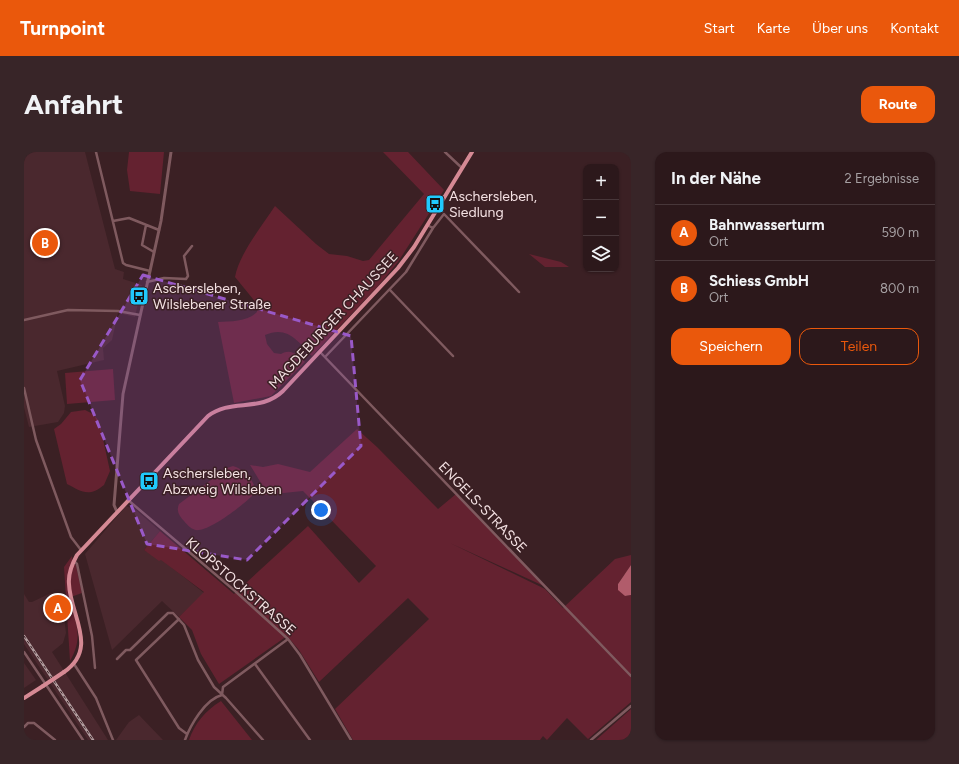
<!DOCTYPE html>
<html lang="de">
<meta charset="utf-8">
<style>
body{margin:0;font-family:Figtree,sans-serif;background:#382528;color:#f1f3f6}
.controls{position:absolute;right:12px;top:12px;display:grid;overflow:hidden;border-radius:8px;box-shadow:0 1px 3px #0004}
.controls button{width:36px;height:36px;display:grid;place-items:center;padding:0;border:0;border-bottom:1px solid #48373a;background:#2c181b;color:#f1f3f6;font:20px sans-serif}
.you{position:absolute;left:297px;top:358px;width:14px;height:14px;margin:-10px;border:3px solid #fff;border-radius:50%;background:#1a73e8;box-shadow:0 0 0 6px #1a73e833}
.badge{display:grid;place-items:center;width:26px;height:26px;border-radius:50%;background:#ea580c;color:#fff;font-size:13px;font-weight:700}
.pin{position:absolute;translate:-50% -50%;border:2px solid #fff;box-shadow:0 1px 4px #0006}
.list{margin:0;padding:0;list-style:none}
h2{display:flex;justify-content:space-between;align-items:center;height:52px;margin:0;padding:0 16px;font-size:17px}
h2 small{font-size:13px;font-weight:400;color:#a6a0a3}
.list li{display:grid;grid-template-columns:26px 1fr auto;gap:12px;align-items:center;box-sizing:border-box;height:56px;padding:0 16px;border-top:1px solid #48373a}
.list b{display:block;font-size:15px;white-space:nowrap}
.list p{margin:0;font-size:13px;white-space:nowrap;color:#a6a0a3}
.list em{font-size:13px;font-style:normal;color:#a6a0a3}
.actions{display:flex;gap:8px;padding:12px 16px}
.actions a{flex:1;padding:9px 0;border:1px solid #ea580c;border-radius:12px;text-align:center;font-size:14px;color:#ea580c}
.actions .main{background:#ea580c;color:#fff}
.icon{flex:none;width:22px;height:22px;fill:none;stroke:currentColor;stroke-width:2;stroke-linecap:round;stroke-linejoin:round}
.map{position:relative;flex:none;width:607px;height:588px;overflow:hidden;border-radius:12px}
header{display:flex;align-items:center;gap:24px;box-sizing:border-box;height:56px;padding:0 20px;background:#ea580c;color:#fff}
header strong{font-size:19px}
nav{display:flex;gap:22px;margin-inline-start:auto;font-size:14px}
.intro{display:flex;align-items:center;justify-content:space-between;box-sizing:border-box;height:96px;padding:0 24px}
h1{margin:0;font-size:28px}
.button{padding:10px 18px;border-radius:12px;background:#ea580c;color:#fff;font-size:14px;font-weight:700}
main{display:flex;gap:24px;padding:0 24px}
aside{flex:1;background:#2c181b;border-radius:12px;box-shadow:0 1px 3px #0004}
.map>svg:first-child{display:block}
.built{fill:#4a282e}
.green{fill:#642230}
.water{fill:#b15c6b}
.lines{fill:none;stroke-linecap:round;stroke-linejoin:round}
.minor{stroke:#7f5a5f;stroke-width:2.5}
.tertiary{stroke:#7f5a5f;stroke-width:3}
.primary{stroke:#d58994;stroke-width:4}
.rail-casing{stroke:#b39ea0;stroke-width:2.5}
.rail{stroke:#3b2024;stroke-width:1;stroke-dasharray:3;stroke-linecap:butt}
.primary-bridge{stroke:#d58994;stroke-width:4}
.marked{fill:#9959c8;fill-opacity:0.2;stroke:#9959c8;stroke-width:3;stroke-dasharray:8 5;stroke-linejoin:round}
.labels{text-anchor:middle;stroke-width:3;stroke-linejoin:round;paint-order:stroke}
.poi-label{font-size:14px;fill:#f4e1e3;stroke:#3b2024;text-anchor:start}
.street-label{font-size:14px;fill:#f4e1e3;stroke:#3b2024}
</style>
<header>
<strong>Turnpoint</strong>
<nav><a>Start</a><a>Karte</a><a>Über uns</a><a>Kontakt</a></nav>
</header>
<div class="intro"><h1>Anfahrt</h1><a class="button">Route</a></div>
<main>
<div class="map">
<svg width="607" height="588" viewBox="0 0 607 588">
<rect width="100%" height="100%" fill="#3b2024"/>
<path class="built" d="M0,0H61L91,117L100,120L99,127L118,133L111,165L94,161L88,188L79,196L80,208L33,219L41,254L40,261L34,270L5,275L0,255Z
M102,354L112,358L136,379L120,398L137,407L180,441L155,465L138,449L88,498L61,402Z
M27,441L39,457L42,481L39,491L28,500L84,588H64L0,492V442L5,450H8Z
M0,511L12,528L0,536Z
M115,563L139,588H92L105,570Z"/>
<path class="green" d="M105,0H140L136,42L106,39L103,18Z
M359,0H384L420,38L374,110L355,133L288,204C274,189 263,173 241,183L243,192L250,201L257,202C267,196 274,203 281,210L247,244L210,251L194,170C207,169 223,170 233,160V152L211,125C215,102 238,74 251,54L292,92L305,102L323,104L339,109L345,108L400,42Z
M505,102L537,110L545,115H521Z
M89,217L91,248L43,252L41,221Z
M61,258L69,262L75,269L86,319L80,333C64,346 57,339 43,332L30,277L37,272L47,260Z
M333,277L353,295L414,357L432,342L522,435L426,391L521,437L539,456L591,407L607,403V413L594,432L601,444L607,443V550L564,587L543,566L523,588L519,584L516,588H329L311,557L405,467L384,446L295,530L275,498L263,484L195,532L177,502L168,478L155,465L180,440L137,408L135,409L120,398L136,379L210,442L284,374L335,431L352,414L279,339L240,343V336L226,313L239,315L254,312L286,320Z
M209,314C219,317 226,324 230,333L228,344C219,353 188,377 175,378C169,379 164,374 160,369C155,364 152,359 155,352L203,316Z
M48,404L49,412L52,413L58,441L44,446C52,470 60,485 46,509L40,415Z
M197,549L228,588H165C171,571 181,559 197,549Z
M607,557V588H572Z"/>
<path class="water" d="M607,413V443L601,444L594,438V432Z"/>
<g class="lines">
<path class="minor" d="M72,0L99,111L102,113L126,119
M421,0L438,16
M89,69L105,66L135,78
M122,73L118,93L130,100
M409,76L420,62L495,140
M123,130L140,126L162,127L164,124L160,104L168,94
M366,138L429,204
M0,168L44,158L94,159L116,163
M296,200L607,524
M301,205L382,120L409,76L403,73
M0,236L12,288L47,385L57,398
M104,348L211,439L264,487L276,503L327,588
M50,409L53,412L68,484L71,516
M155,467L112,508L155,576L163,582
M0,500L59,588
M93,507L102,498H106L144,461H149L160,473L174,508L190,535L202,546L239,588
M50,512L72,546L89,588
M231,512L286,588
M0,575L4,571H10L31,588
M161,588C166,574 181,547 198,543L199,535L264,487
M567,588L607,554"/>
<path class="tertiary" d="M93,360L90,353L99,242L137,69L147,0"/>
<path class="primary" d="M40,520C75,496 46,463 45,432C44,422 48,412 53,403L184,264C207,246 236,261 259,239L374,116L390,95L448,0
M0,546L19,534"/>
<defs>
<path id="rail" d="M0,484L69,588"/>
</defs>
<use href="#rail" class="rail-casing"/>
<use href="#rail" class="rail"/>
<path class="primary-bridge" d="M19,534L40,520"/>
</g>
<path class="marked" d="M119,123L327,184L337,294L223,408L123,392L56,228Z"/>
<defs>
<symbol id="bus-square" viewBox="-11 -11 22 22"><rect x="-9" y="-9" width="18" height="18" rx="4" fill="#20c9fd" stroke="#3b2024"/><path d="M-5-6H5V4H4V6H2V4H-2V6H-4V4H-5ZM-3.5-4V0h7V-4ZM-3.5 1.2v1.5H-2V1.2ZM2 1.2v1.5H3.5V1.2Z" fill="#111"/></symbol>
</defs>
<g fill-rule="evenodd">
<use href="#bus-square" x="400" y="41" width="22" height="22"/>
<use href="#bus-square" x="104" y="133" width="22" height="22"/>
<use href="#bus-square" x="114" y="318" width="22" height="22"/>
</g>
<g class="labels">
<g class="poi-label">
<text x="425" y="49">Aschersleben,<tspan x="425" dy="16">Siedlung</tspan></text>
<text x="129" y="141">Aschersleben,<tspan x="129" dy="16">Wilslebener Straße</tspan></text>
<text x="139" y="326">Aschersleben,<tspan x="139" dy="16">Abzweig Wilsleben</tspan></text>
</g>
<g class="street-label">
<text transform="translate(309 168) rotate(-47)" y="5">MAGDEBURGER CHAUSSEE</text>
<text transform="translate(459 355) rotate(46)" y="5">ENGELS-STRASSE</text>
<text transform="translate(217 434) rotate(41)" y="5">KLOPSTOCKSTRASSE</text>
</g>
</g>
</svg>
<div class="controls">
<button>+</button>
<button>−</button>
<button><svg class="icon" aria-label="layers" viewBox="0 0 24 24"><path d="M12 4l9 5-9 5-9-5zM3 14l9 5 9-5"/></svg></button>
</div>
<div class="you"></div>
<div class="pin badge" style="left:34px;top:456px">A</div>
<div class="pin badge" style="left:21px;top:91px">B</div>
</div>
<aside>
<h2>In der Nähe<small>2 Ergebnisse</small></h2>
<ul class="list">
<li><span class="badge">A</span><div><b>Bahnwasserturm</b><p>Ort</p></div><em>590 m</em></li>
<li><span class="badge">B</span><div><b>Schiess GmbH</b><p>Ort</p></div><em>800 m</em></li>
</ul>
<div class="actions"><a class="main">Speichern</a><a>Teilen</a></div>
</aside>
</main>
